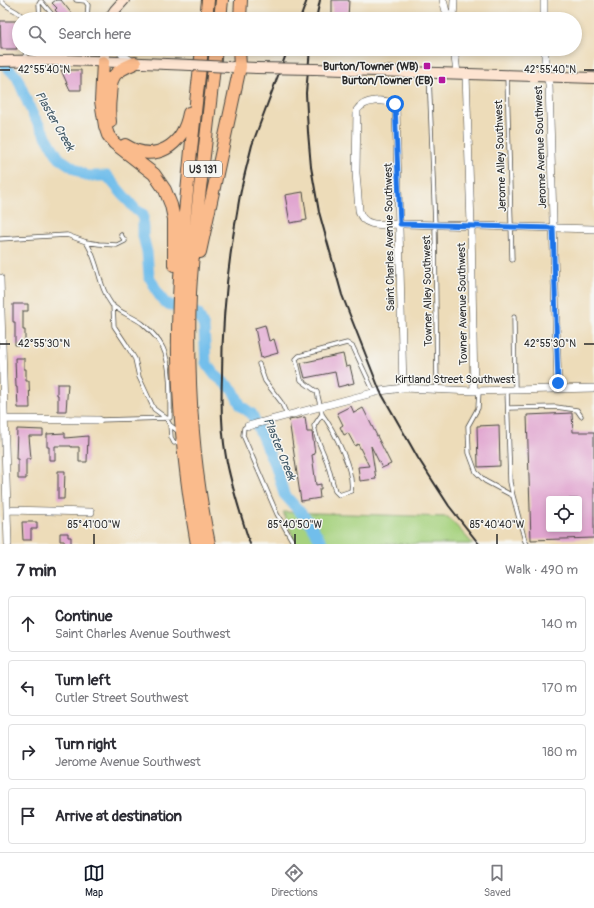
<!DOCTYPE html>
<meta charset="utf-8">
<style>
body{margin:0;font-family:Pangolin,sans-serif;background:#f2f2f3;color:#2b2b33}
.controls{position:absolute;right:12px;bottom:12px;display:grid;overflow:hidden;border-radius:4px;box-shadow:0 2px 6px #0003}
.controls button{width:36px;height:36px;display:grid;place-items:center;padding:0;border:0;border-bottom:1px solid #e1e1e2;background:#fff;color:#2b2b33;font:20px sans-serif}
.stop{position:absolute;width:12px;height:12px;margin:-9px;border:3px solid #1a73e8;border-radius:50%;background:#fff}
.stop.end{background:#1a73e8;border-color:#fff;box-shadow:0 1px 4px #0008}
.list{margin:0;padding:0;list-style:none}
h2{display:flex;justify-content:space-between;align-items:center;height:52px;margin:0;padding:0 16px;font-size:17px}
h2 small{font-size:13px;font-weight:400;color:#7c7c81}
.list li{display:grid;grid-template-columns:26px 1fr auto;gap:12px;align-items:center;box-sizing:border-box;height:56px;margin:0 8px 8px;padding:0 8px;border:1px solid #e1e1e2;border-radius:4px}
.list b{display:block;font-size:15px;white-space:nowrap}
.list p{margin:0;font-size:13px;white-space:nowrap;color:#7c7c81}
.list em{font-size:13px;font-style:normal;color:#7c7c81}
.icon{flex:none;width:22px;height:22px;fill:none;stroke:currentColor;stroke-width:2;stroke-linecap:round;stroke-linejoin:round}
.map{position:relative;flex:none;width:594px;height:544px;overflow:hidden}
.search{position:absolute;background:#fff;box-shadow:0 2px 6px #0003;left:12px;right:12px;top:12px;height:44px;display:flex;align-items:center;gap:10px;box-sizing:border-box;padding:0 14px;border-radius:22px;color:#7c7c81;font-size:15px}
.sheet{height:308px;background:#fff}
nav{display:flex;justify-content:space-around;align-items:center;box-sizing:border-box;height:56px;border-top:1px solid #e1e1e2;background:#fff;font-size:11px;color:#7c7c81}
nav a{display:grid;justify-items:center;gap:2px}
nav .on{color:#111827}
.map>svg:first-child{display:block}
.green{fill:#a6d27e;stroke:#687e54}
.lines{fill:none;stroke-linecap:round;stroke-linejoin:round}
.river{stroke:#71beeb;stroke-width:11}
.building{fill:#e1a6d0;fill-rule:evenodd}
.lane-casing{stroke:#484640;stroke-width:5}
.street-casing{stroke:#484640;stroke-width:8}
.secondary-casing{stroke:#484640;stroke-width:12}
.highway-casing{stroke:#484640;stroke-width:14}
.lane{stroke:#fff;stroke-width:3.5}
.street{stroke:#fff;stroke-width:7}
.secondary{stroke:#fde4d1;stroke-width:10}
.highway{stroke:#fabb8c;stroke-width:12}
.rail{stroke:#2b2b2b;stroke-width:2}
.secondary-bridge-casing{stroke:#484640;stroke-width:12;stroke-linecap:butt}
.secondary-bridge{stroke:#fde4d1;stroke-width:10}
.route{stroke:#1a73e8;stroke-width:5}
.ticks{fill:none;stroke:#2b2b2b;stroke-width:1.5}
.poi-dot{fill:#b5179e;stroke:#f6f6f2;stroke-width:1.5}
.labels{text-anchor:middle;stroke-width:3;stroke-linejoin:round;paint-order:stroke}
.shield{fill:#f6f6f2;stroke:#686867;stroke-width:1}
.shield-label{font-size:10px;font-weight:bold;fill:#2b2b2b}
.poi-label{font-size:11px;font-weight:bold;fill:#2b2b2b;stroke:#f6f6f2;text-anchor:end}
.street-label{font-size:11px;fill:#2b2b2b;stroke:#f6f6f2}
.water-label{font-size:12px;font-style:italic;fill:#405765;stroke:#f6f6f2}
.ticks-label{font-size:10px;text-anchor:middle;fill:#2b2b2b;stroke:#f6f6f2;stroke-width:3;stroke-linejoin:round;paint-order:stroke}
</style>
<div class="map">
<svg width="594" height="544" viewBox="0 0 594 544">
<rect width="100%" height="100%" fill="#f6f6f2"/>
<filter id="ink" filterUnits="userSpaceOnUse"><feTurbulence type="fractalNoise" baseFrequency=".025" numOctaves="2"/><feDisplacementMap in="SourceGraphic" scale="8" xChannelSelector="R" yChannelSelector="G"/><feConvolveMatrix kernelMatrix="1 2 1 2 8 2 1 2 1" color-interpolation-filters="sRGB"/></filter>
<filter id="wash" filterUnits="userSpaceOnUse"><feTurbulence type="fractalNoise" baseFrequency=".012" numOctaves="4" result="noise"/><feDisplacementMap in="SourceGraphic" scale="16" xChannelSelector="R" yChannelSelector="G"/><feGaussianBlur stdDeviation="0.9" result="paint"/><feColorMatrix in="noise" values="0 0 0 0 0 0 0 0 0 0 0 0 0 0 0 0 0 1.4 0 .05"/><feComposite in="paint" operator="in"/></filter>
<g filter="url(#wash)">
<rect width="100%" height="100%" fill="#eddcb9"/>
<path class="green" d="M283,512L448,517L473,544H296Z"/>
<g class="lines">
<path class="river" d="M0,60L17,77L32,113L59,158L86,176H107L136,210L143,214V236L147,252L149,276L159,295L165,303L198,314L204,327L206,363L214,374L233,390L241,406L252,414L278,473L284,494L309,522L323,544"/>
</g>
<g id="blocks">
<path class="building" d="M56,0H61L76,19H63L55,10L57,8L52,3Z
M332,0H349L348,19H332Z
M0,21H18L17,49H1Z
M61,70H81V90H70Z
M303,192L307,220L290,223L285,195Z
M13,304H28V311H23V330H25V345H15V322H13Z
M265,325L269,341L274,339L278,353L261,358L255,328Z
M343,354L346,367L350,366L354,383L338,387L335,372L305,378L301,363Z
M15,358H24V369H26V381H29L30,408H18L17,387H16Z
M57,384H68L66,411H58V395H57Z
M351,406L354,413L363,408L391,464L382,468L371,446L376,479L360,481L358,467L369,466L358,444L355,446L348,433L344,435L340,427L343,425L337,413Z
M572,413L573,432H594V538L531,540L527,415ZM549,499H579V529H549Z
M305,417L307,432H312L315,454L312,455L316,485L321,484V489H319L320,498L301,501L289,420Z
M499,425L500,466L478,467L477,426Z
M17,429L43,430V436H29L31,459H26V479H18V459H16Z
M65,433V438L88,436L87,462H79V447H71V446H55V460H49V447H47V434Z
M58,471H65L64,499H58Z
M22,522H37V529H31V540H23Z
M60,533H68V537H71V544H64V541H60Z"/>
</g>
</g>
<g filter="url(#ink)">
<use href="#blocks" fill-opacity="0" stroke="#484640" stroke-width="1"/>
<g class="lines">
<defs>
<path id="lane" d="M1,0C7,10 19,9 24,19
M76,0L85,1L88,5L87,19
M41,1L56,19
M40,19L39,4L41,1
M25,49L26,60
M41,59V49
M429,74L435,225L437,389
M507,77L512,260
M0,239L67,235L86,242L99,244L117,245L125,241L121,235
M86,242C99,261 98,286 112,305C117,311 136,318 143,324C151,331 158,338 163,348C171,364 170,399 170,418L99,420
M113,305L114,326L126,344L135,359L139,377L154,409L166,418L170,425L171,437L174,443L178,442V440
M514,317L515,390
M259,364L265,381L281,402L287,415
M507,390L510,482L513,496
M479,391L478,408L468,426L469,453L476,472L485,481L513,496L525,541L527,544
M508,408L556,407L577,410L581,416
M322,414C334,430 355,472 351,491L339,495L335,491L327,462L317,438L314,426L322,414L317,392L301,380L296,359L299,356L343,344L347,343L353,347L374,392
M170,425L179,432
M248,426L244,428L243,435L277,514L294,544"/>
<path id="street" d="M443,0L448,19
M544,0V19
M453,19L454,0
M117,49L123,55L134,63
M454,49L457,73
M545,49V69L549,84L558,389
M466,74L471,225L474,391
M0,278L8,544
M403,388L396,108L395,104C383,99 365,99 357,110L356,173L359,210C362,229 386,224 400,224H404L594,229
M5,419L99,420
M248,426L380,391L403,388L474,391L594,388
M8,510L91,512"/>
<path id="secondary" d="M109,19L115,10L124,0
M0,61L69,60L191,65
M103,62L105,49
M233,67L257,68
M314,69L594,78"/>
<path id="highway" d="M206,19L208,0
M220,19L222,0
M240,19L241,0
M103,62L101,101L105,126L108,135L114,143L154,174L165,190L171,205L174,219V265
M110,122C109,114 109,105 110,97C111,74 114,72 135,63
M125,145C155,164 183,146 189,113
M200,252L240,67L239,49
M197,544C186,482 179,420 178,357C177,299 182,240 188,182C192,137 197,93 202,49
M209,544C192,462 187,377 190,293C192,258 196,223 200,188C206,141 211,95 216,49"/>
</defs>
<use href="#lane" class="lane-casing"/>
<use href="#street" class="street-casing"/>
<use href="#secondary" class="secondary-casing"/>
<use href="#highway" class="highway-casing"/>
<use href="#lane" class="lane"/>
<use href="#street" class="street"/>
<use href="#secondary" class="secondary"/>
<use href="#highway" class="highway"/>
<path class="rail" d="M300,19L307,0
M316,19L320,0
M310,49L306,93L308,132L311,167L319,212L342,295L380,391L418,458L449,506L479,544
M250,544C241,515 231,486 226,457C221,430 221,402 222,375C222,319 228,262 238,207C241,186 247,166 252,145L288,49"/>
<defs>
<path id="secondary-bridge" d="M191,65L229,67
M257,68L314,69"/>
</defs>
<use href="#secondary-bridge" class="secondary-bridge-casing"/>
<use href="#secondary-bridge" class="secondary-bridge"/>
</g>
</g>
<g class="lines" filter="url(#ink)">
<path class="route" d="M395,104L400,224L553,228L558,383"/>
</g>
<path class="ticks" d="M0,70H10M584,70H594M0,344H10M584,344H594M94,534V544M295,534V544M497,534V544"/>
<g class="poi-dot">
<rect x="423" y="62" width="8" height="8" rx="2"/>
<rect x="438" y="76" width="8" height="8" rx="2"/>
</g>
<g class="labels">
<rect class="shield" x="184" y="161" width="38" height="16" rx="3"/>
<g class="shield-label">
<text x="203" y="173">US 131</text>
</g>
<g class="poi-label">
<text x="419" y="70">Burton/Towner (WB)</text>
<text x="434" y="84">Burton/Towner (EB)</text>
</g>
<g class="street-label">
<text transform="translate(540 147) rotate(-92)" y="4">Jerome Avenue Southwest</text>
<text transform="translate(500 156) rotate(-92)" y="4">Jerome Alley Southwest</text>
<text transform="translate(389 237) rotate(-91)" y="4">Saint Charles Avenue Southwest</text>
<text transform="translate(427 291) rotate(-91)" y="4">Towner Alley Southwest</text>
<text transform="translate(462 304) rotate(-91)" y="4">Towner Avenue Southwest</text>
<text x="455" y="383">Kirtland Street Southwest</text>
</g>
<g class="water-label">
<text transform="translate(55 121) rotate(60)" y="4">Plaster Creek</text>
<text transform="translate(280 449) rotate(68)" y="4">Plaster Creek</text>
</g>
</g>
<g class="ticks-label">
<text x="44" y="73">42°55'40"N</text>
<text x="550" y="73">42°55'40"N</text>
<text x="44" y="347">42°55'30"N</text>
<text x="550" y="347">42°55'30"N</text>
<text x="94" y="528">85°41'00"W</text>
<text x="295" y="528">85°40'50"W</text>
<text x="497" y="528">85°40'40"W</text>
</g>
</svg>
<div class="controls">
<button><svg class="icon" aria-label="locate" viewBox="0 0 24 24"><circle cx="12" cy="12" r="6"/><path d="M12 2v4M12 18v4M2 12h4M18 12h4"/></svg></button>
</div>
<div class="stop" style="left:395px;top:104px"></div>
<div class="stop end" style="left:558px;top:383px"></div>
<div class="search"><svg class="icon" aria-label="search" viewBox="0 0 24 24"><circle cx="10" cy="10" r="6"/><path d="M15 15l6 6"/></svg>Search here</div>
</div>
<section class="sheet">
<h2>7 min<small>Walk · 490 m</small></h2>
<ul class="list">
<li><svg class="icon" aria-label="ahead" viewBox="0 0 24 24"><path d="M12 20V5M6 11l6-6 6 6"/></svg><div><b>Continue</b><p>Saint Charles Avenue Southwest</p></div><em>140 m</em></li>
<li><svg class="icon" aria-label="left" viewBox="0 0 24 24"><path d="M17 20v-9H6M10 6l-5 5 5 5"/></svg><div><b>Turn left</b><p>Cutler Street Southwest</p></div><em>170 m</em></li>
<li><svg class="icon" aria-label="right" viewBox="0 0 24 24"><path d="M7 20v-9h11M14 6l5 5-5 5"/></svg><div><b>Turn right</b><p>Jerome Avenue Southwest</p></div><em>180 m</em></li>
<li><svg class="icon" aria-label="arrive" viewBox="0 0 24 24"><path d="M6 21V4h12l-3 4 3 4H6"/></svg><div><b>Arrive at destination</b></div></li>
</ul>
</section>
<nav>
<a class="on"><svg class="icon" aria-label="map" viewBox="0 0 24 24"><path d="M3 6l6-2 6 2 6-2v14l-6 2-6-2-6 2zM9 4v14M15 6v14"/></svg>Map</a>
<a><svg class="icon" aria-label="directions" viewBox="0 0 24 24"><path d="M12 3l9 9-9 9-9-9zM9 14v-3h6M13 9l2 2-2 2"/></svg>Directions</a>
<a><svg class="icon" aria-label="saved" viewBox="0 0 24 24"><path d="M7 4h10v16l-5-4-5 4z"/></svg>Saved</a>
</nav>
